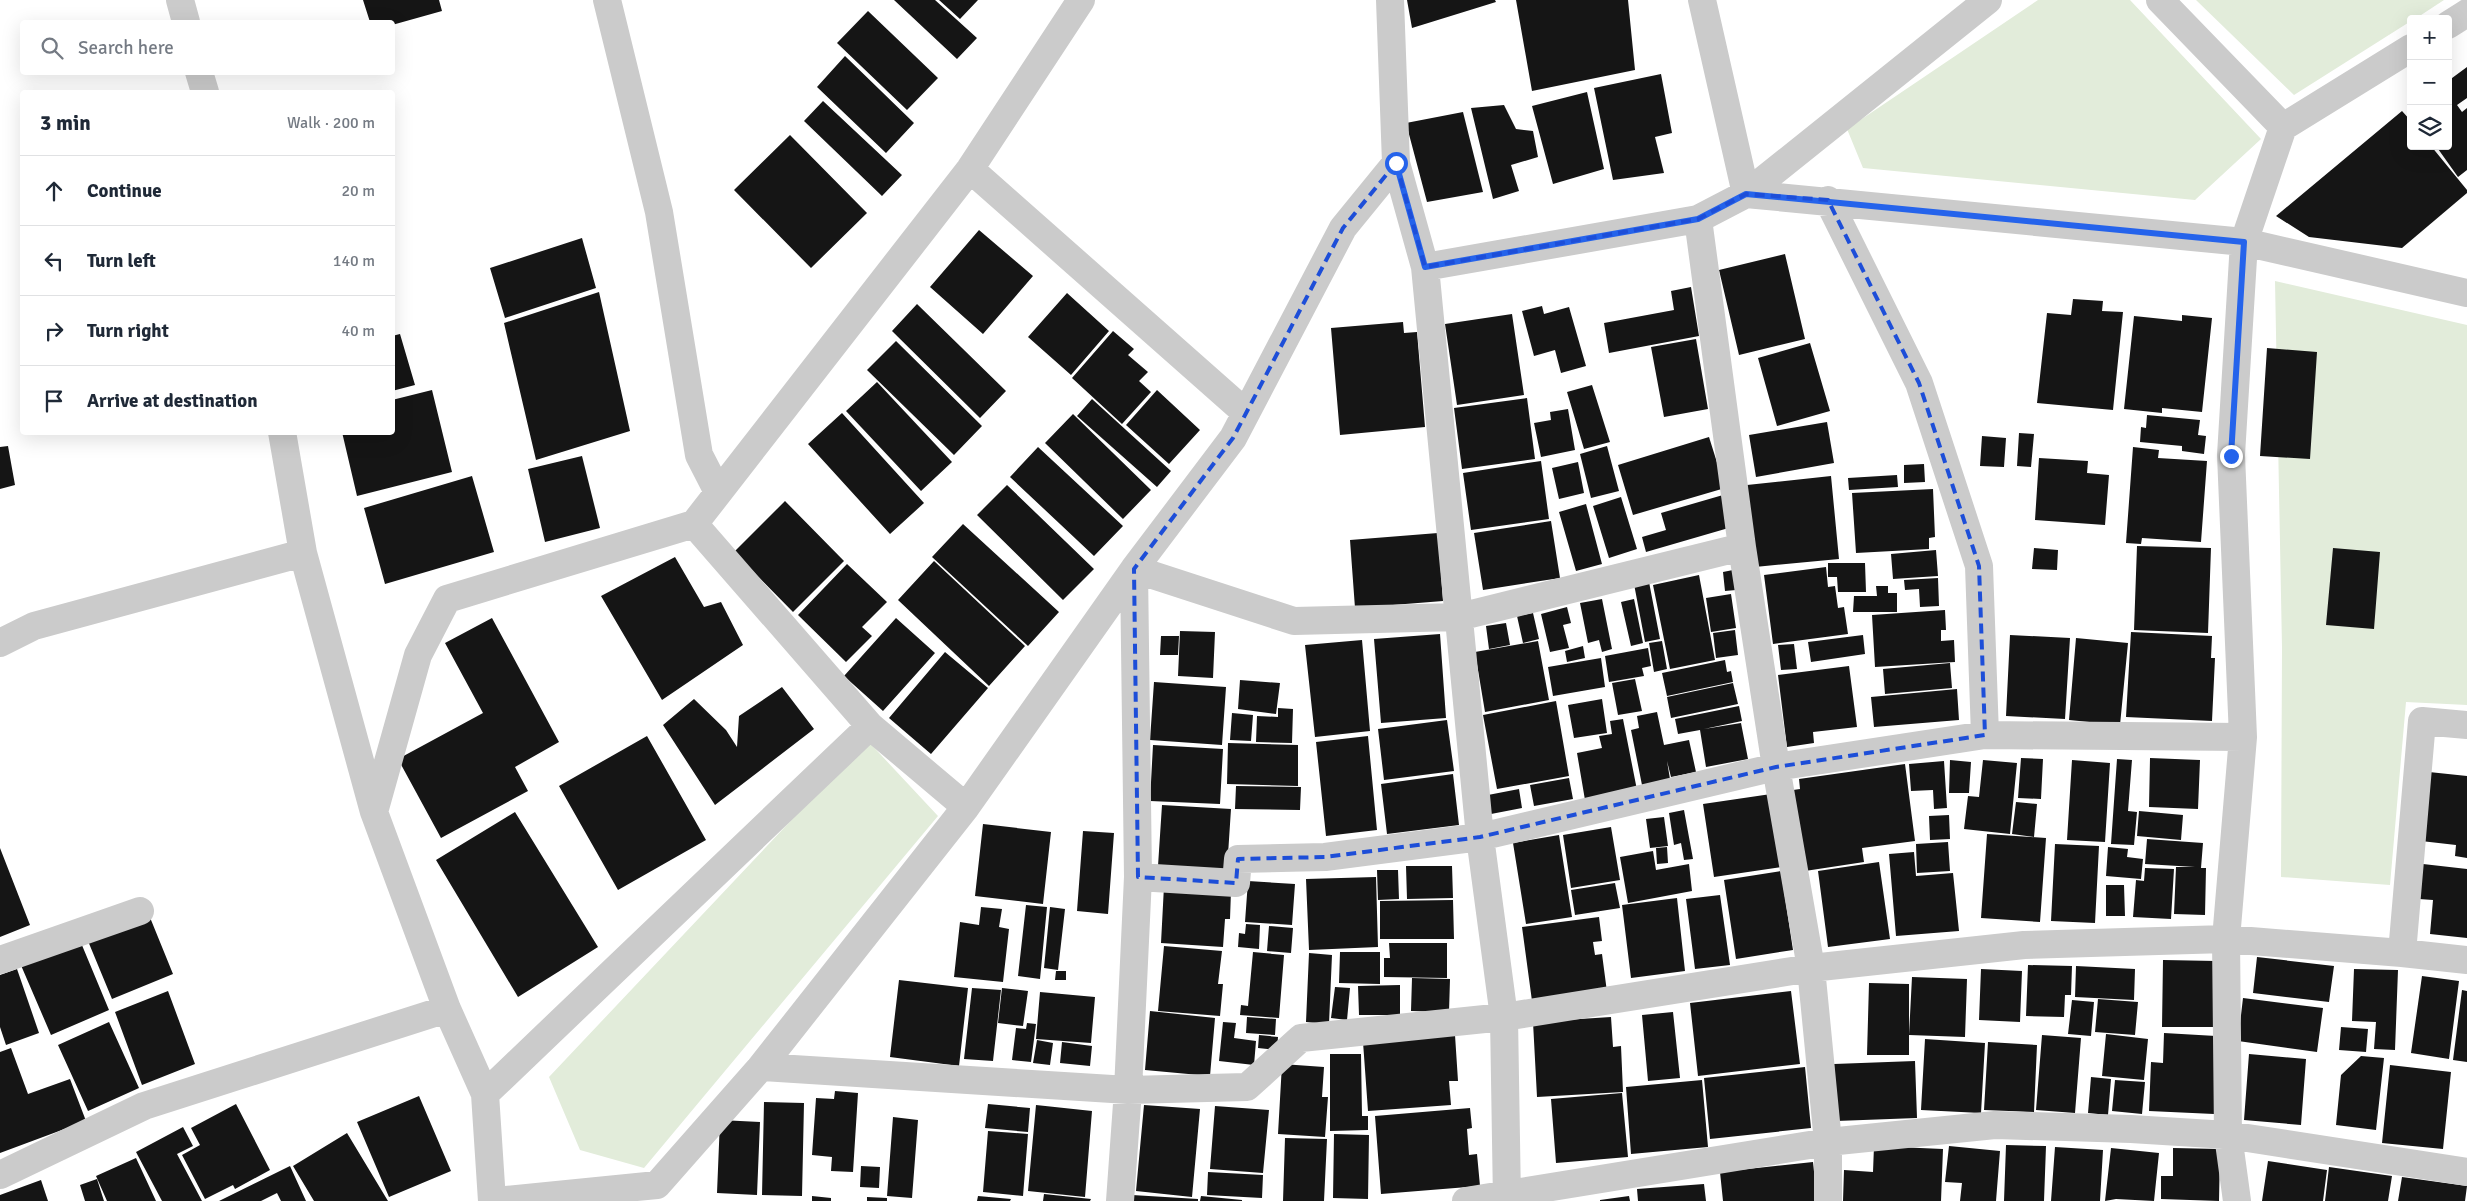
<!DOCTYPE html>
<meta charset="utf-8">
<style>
body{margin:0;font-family:Signika,sans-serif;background:#f6f6f7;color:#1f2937}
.controls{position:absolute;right:15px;top:15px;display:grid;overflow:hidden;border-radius:5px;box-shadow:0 5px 20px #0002}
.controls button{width:45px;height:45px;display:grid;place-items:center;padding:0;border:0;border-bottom:1px solid #e0e1e3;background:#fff;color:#1f2937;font:25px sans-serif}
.stop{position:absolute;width:15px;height:15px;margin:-11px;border:4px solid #2563eb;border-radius:50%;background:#fff}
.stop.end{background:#2563eb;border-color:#fff;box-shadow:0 1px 5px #0008}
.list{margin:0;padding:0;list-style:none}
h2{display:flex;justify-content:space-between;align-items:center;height:65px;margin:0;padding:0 20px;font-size:21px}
h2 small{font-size:16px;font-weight:400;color:#747a83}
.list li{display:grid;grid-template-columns:32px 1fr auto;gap:15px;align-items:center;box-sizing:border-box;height:70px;padding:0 20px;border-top:1px solid #e0e1e3}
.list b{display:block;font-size:19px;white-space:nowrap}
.list em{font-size:16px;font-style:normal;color:#747a83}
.icon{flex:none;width:28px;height:28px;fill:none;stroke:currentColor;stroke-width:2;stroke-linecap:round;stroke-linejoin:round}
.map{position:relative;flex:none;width:2467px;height:1201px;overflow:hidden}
.search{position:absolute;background:#fff;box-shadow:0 5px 20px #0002;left:20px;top:20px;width:375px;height:55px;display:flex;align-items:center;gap:12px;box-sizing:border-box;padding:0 18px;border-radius:5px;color:#747a83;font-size:19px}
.panel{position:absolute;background:#fff;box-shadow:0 5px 20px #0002;left:20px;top:90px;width:375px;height:345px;border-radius:5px}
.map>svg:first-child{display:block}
.green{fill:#e2ecda}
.building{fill:#151515}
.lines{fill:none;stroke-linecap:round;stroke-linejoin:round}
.minor{stroke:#cbcbcb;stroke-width:28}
.route{stroke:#2563eb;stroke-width:6}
.marked{fill:none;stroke:#1d4ed8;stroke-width:4;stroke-dasharray:10 6;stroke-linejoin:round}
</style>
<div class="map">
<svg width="2467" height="1201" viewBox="0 0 2467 1201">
<rect width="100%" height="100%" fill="#fff"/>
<path class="green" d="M2038,0H2130L2261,139L2195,200L1863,168L1847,129Z
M2196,0H2444L2415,19H2411V21L2294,95Z
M2275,281L2467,325V705L2406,702L2390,885L2281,877L2282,648Z
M867,740L938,816L644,1168L580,1150L549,1077Z"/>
<path class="building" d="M363,0H439L442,11L392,25V22H370Z
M894,0H935L977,38L957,59Z
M939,0H978L960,19Z
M1407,0H1495L1496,2L1412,28Z
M1516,0H1628L1635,70L1532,91Z
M868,11L938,78L907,110L837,43Z
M845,56L914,123L886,153L817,87Z
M2467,67V98L2457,105L2462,112L2467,108V170L2458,177L2436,146H2448V81Z
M1661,74L1672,133L1655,137L1664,173L1613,180L1594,88Z
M1587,92L1604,169L1553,184L1532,106Z
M823,101L902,175L882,196L804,121Z
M1504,105L1516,129L1533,131L1538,157L1511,165L1519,191L1493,199L1471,108Z
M2402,111L2411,121V146H2431L2467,190V193L2402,248L2309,237L2276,216Z
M1463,112L1483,192L1427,202L1406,123Z
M790,135L867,213L811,268L734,190Z
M979,230L1033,276L983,334L930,287Z
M582,238L596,288L505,318L490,268Z
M1785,254L1805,339L1739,355L1719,270Z
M1691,287L1699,336L1609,353L1604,323L1674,310L1671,291Z
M599,292L630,431L536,460L504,323Z
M1067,293L1109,331L1071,375L1028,337Z
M2073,299L2103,301L2102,311L2123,312L2113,410L2037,403L2047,313L2071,315Z
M917,304L1006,391L980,418L892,331Z
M1542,306L1544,314L1569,307L1586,366L1561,373L1555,350L1534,356L1522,311Z
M1512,314L1524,395L1457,405L1445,324Z
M2182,315L2212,318L2202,412L2162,408V413L2124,409L2134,316L2182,321Z
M1403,322L1404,333L1417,332L1425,427L1340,435L1331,328Z
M1113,331L1134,349L1128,355L1148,372L1139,381L1151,392L1122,424L1072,378Z
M400,334L415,385L392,391V336Z
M1696,339L1708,409L1664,417L1651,347Z
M896,341L982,426L954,455L867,370Z
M1810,343L1830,411L1777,426L1758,358Z
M2267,348L2317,352L2310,459L2260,456Z
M877,382L952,462L921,491L846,411Z
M1592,385L1610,442L1584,449L1567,392Z
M432,390L452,472L357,496L342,432H392V400Z
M1157,390L1200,430L1169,464L1126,425Z
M1527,398L1535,459L1462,469L1454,408Z
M1092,399L1171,471L1157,487L1077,416Z
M1568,409L1575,450L1541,457L1534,423L1551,420L1550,412Z
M842,413L924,503L890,534L808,444Z
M1073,414L1151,490L1123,519L1045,443Z
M2147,415L2200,420L2198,435L2206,436L2204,454L2182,451V446L2140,442L2141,427L2146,428Z
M1827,422L1834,463L1756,477L1749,435Z
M2019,433L2034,434L2031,467L2017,466Z
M1982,436L2006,438L2004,467L1980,466Z
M1709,437L1725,488L1633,515L1618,465Z
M8,446L15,485L0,489V447Z
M1607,446L1619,491L1591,498L1580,454Z
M1038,447L1123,526L1094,556L1010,477Z
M2133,447L2159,450L2158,458L2207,461L2201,542L2142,538L2141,544L2126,543Z
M582,456L600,528L545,542L528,469Z
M2039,458L2088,461L2087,473L2109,475L2105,525L2035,520Z
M1541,461L1549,519L1471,530L1463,473Z
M1578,462L1584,493L1559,499L1552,468Z
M1924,464L1925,482L1904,483V465Z
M1897,475L1898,487L1849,490L1848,478Z
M472,476L494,552L385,584L364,508Z
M1831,476L1839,559L1755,567L1747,485Z
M1007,485L1094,569L1063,600L977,515Z
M1933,489L1935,537L1929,538V549L1856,553L1852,493Z
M1723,495L1732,527L1646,552L1642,537L1666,530L1661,513Z
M1621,497L1637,549L1609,558L1593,506Z
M785,501L844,561L793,612L734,552Z
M1586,504L1602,564L1576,571L1559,512Z
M1551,521L1560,578L1483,590L1474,533Z
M963,524L1059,612L1028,646L932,557Z
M1438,533L1443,601L1355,608L1350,540Z
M2137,546L2211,548L2208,633L2134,630Z
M2034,548L2058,550L2057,570L2032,569Z
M2333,548L2380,552L2374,629L2326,625Z
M1936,550L1938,576L1893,579L1891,554Z
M675,557L704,607L721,602L743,645L662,700L601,596Z
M934,561L1025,646L989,686L898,600Z
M1828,563H1865L1866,592H1838L1837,577H1828Z
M847,564L887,602L862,627L872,636L846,662L798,615Z
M1826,567L1828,587L1835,586L1838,608L1844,607L1848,634L1773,644L1764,575Z
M1733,570L1736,590L1725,591L1723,572Z
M1699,575L1715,660L1670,669L1653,585Z
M1938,578L1939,606L1920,607L1919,589L1905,590L1904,580Z
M1649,582L1660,639L1645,642L1634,584Z
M1876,586H1888V593H1897V612H1853L1854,596H1877Z
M1731,594L1736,628L1711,632L1706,598Z
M1602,599L1612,649L1602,652L1599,640L1588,643L1580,603Z
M1634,599L1643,643L1631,646L1621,602Z
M1567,607L1571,623L1563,625L1569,648L1550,652L1541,614Z
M1945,610L1946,630H1941V641L1954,640L1955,662L1875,667L1872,615Z
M1533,613L1539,639L1523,643L1517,616Z
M492,618L559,742L515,767L528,791L441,838L398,759L483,713L445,643Z
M896,618L935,653L883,711L844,676Z
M1506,623L1510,645L1489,649L1486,626Z
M1735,630L1738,655L1716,658L1713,633Z
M1180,631L1215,632L1213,678L1178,676Z
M2131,632L2212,636L2211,658H2215L2212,721L2126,717Z
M1440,634L1446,718L1381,723L1374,639Z
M1863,635L1865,654L1811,662L1808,642Z
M2010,635L2070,638L2065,719L2006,716Z
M1161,636H1179L1178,655H1160Z
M2076,638L2128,643L2120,725L2069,720Z
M1362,640L1370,731L1315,737L1305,645Z
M1538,641L1549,700L1485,712L1475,652Z
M1662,641L1667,669L1654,672L1649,643Z
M1794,644L1797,669L1781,670L1778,645Z
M1583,646L1585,658L1567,662L1565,651Z
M1648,648L1651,666L1642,668L1644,676L1609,682L1605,656Z
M945,652L988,688L931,754L889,718Z
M1601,658L1605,687L1553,696L1548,667Z
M1725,660L1727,672L1731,671L1733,682L1667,696L1662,673Z
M1950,663L1952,688L1885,694L1883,669Z
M1849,666L1857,727L1813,732L1814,743L1787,747L1778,675Z
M1635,679L1642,711L1618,715L1612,683Z
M1240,680L1280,683L1276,714L1238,709Z
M1154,682L1226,687L1222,745L1150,740Z
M1733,683L1738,704L1671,718L1667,697Z
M782,687L814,729L715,805L663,725L694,699L726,730L737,747L739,716Z
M1957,689L1959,720L1874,727L1871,697Z
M1602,699L1607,733L1574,738L1568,705Z
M1556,701L1569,776L1497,789L1483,715Z
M1739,706L1742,721L1704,729L1741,723L1748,759L1706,767L1700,730L1678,734L1675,719Z
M1278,708L1293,709L1292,743L1256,742L1257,716L1278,717Z
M1657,712L1664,745L1689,740L1696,772L1671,777L1667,761L1670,779L1642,785L1631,730L1639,728L1637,716Z
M1232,713L1253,715L1251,741L1230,740Z
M1623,719L1637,790L1585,800L1577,753L1602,748L1599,736L1612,734L1610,721Z
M1447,720L1454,771L1384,780L1378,729Z
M647,736L706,840L618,890L559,786Z
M1368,736L1377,830L1326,836L1316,742Z
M1228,743L1298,745V786L1227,784Z
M1153,745L1223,749L1220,804L1150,801Z
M2021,758L2043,759L2041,799L2018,798Z
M2150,758L2200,760L2198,809L2149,807Z
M2117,759L2132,760L2128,811L2137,812L2134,845L2111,844Z
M1950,760L1971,762L1969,793H1949Z
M1983,760L2017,763L2010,834L1964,829L1968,796L1979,797Z
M2072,760L2110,763L2105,842L2067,840Z
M1944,761L1947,808L1934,809L1933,790L1911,791L1909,764Z
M1905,764L1915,841L1862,848L1864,862L1805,871L1793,790L1800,789L1799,779Z
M2429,772L2467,776V858L2455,856L2456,845L2421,841Z
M1453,774L1459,825L1387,834L1381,784Z
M1569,778L1573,799L1534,806L1530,785Z
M1236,786L1301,787L1300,810L1235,809Z
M1519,789L1522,808L1491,814L1488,795Z
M1771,794L1781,867L1714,877L1703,804Z
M2016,802L2037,804L2034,837L2012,834Z
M1162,805L1231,809L1227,870L1158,866Z
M1684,810L1693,859L1684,860L1681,843L1674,845L1669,813Z
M2139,811L2183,815L2181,840L2137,836Z
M515,812L598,947L518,997L436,860Z
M1949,815L1950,839L1930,840L1929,816Z
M1664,817L1668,846L1650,848L1646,819Z
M983,824L1051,832L1043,904L975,896Z
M1611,827L1620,880L1571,888L1563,835Z
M1083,831L1114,833L1108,914L1077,911Z
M1987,834L2046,838L2040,922L1981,918Z
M1559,835L1572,917L1526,924L1513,843Z
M2147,839L2203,843L2201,868H2206L2205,915L2174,914L2176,867H2195L2145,864Z
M1948,842L1950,871L1917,873L1916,844Z
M2055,844L2099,846L2095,923L2051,921Z
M1667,847L1668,863L1657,864L1656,848Z
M2108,847L2128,849L2127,857L2143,859L2141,879L2106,876Z
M0,848L30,925L0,937Z
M1653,851L1656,870L1689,864L1692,891L1628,903L1620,857Z
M1914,852L1916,876L1953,873L1959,931L1896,936L1889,854Z
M1879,862L1890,939L1828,947L1818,871Z
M2423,864L2467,869V938L2430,934L2433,900L2419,899Z
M1406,866H1452L1453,898L1407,899Z
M2145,868L2174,869L2171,919L2133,917L2136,880L2144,881Z
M1377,870H1398L1399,899L1378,900Z
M1781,871L1793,950L1736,959L1724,880Z
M1376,877L1378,947L1309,950L1306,879Z
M1248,881L1295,884L1292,925L1245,922Z
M1615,883L1620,908L1575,915L1571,890Z
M2106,885H2124L2125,916H2106Z
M1164,886L1231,891L1230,919H1225L1223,947L1161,943Z
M1720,895L1730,965L1695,969L1686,899Z
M1677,898L1685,971L1631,978L1622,905Z
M1453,900L1454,939H1380V901Z
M1026,905L1047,907L1040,979L1018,976Z
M981,907L1002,909L999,927L1009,929L1003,982L954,977L960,922L979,925Z
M1050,907L1065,909L1058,970L1044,968Z
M149,915L173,974L112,999L88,941Z
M1599,917L1602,941L1593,942L1595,955L1602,954L1607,992L1532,1001L1522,927Z
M1246,924L1260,925L1259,949L1238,947L1239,933L1245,934Z
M1269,926L1293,928L1291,953L1267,951Z
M79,938L109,1010L51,1035L20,963Z
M1389,943H1447V978L1384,977V958H1390Z
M1164,946L1222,951L1218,984H1223L1220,1016L1158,1011Z
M1253,952L1284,955L1279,1018L1240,1015L1241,1005L1248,1006Z
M1340,952H1380V984L1339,983Z
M1309,953L1332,955L1329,1024L1306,1022Z
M2257,957L2334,966L2329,1002L2253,993Z
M2163,960L2216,961V1027H2162Z
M2028,965L2072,966L2071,995H2065L2064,1017L2026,1016Z
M2076,966L2135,969L2134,1000L2075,997Z
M17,969L39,1033L6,1045L0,1027V975Z
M1981,969L2022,971L2020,1022L1979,1020Z
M2354,969L2398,970L2395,1050L2374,1049L2376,1022L2352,1021Z
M1056,971H1066V980H1055Z
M2422,976L2459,981L2449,1059L2411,1053Z
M1912,977L1967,979L1965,1037L1909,1035Z
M1412,978L1450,979L1449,1012L1411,1011Z
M899,980L968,988L959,1066L890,1057Z
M1869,983L1909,984V1055H1867Z
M1400,985V1015H1359L1358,986Z
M1335,987L1350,988L1347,1020L1331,1018Z
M972,988L1001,990L993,1061L964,1059Z
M1002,988L1028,991L1023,1026L998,1023Z
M2462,990L2467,991V1062L2453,1060Z
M168,991L195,1064L142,1085L115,1012Z
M1791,991L1800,1064L1698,1076L1690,1003Z
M1040,992L1095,997L1091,1043L1036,1039Z
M2243,998L2323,1008L2317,1052L2238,1041Z
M2098,999L2138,1002L2135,1035L2095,1032Z
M2072,1000L2094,1002L2091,1036L2068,1034Z
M1150,1011L1215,1018L1210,1076L1145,1070Z
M1673,1012L1680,1078L1648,1081L1642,1015Z
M1247,1017L1276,1019L1275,1035L1246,1033Z
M1611,1017L1613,1047L1621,1046L1623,1092L1537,1097L1533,1022Z
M109,1022L139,1088L88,1111L58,1045Z
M1223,1022L1236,1023L1234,1038L1256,1041L1254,1065L1219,1061Z
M1027,1023L1036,1024L1031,1062L1012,1060L1016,1028L1026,1029Z
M2341,1027L2368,1029L2366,1052L2339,1050Z
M2164,1033L2216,1036L2214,1114L2149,1111L2151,1062L2163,1063Z
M2106,1034L2148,1039L2144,1080L2102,1076Z
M1259,1035L1278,1037L1277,1050L1258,1048Z
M1455,1035L1458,1081H1449L1451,1105L1368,1111L1363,1042Z
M2042,1035L2081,1038L2075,1113L2036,1110Z
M1925,1039L1985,1043L1981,1113L1921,1110Z
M1037,1040L1053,1043L1050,1065L1033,1063Z
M1062,1042L1092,1046L1090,1066L1060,1063Z
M1988,1042L2037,1045L2034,1112L1984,1110Z
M11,1048L28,1094L70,1079L86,1121L0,1153V1052Z
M1330,1054H1361L1362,1116H1368V1130L1330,1131Z
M2249,1054L2306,1059L2301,1125L2244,1120Z
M2361,1056L2384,1058L2376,1130L2336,1125L2341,1075Z
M1915,1061L1917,1118L1836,1121L1834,1064Z
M1282,1064L1324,1067L1322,1097H1328L1325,1137L1278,1134Z
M2390,1065L2451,1072L2443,1149L2382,1143Z
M1805,1067L1811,1128L1710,1139L1704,1078Z
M2091,1077L2111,1079L2108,1115L2088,1113Z
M1702,1080L1708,1147L1631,1154L1626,1087Z
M2115,1080L2145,1082L2142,1114L2112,1111Z
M835,1091L858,1093L853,1172L831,1171L832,1157L812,1155L816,1098L834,1099Z
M1622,1093L1628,1157L1556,1163L1551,1099Z
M419,1096L451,1171L389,1197L357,1122Z
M764,1102L804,1103L802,1196L762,1195Z
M236,1104L270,1170L235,1189L233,1185L205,1199L182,1155L200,1145L191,1128Z
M988,1104L1030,1108L1028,1132L985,1128Z
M1036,1105L1092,1111L1085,1197L1028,1191Z
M1144,1105L1200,1109L1192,1197L1136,1191Z
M1215,1106L1269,1110L1263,1173L1210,1169Z
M1470,1108L1472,1128L1467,1129L1469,1155L1477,1154L1480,1186L1381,1194L1375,1116Z
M893,1117L918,1120L912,1198L887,1196Z
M720,1120L760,1122L757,1195L717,1193Z
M183,1127L193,1146L177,1154L202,1201H162L136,1152Z
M988,1131L1028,1134L1023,1196L983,1192Z
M347,1133L388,1201H314L293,1166Z
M1334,1134L1369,1135L1368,1199L1333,1198Z
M1285,1138L1327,1139L1324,1201H1283Z
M2006,1145L2046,1146L2044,1201H2004Z
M1874,1146L1943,1149L1941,1201H1843L1844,1170L1873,1172Z
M1949,1146L2000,1151L1996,1201H1960L1962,1183L1945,1182Z
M2055,1147L2103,1150L2100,1201H2051Z
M2111,1148L2159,1153L2154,1201L2116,1199L2105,1201Z
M2173,1148L2220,1149L2219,1201L2161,1199V1176H2173Z
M136,1158L156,1201H107L96,1176Z
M2268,1161L2327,1170L2323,1201H2262Z
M1813,1162L1817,1201H1723L1720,1172Z
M290,1166L306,1201H281L277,1193L261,1201H219Z
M861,1166L880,1167L879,1188L860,1187Z
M2329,1167L2392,1176L2388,1201H2325Z
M1208,1172L1263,1175L1262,1198L1207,1195Z
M2402,1177L2467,1186L2465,1201H2398Z
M97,1179L104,1201H85L80,1185Z
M41,1180L48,1201H0V1195Z
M1704,1184L1706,1201H1638L1637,1189Z
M1044,1194L1091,1199L1090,1201H1043Z
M1132,1195L1198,1199V1201H1132Z
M812,1196L831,1198V1201H812Z
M978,1196L1011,1199L1010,1201H977Z
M1201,1196L1242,1200V1201H1200Z
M1629,1196L1630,1201H1600V1200Z
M867,1197L887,1198V1201H867Z"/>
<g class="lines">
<path class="minor" d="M180,0L186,22
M607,0L659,212L699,455L718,492
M1390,0L1396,163L1425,267L1480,837L1504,1017L1507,1201
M1702,0L1746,194L2244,242L2467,293
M2160,0L2283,127
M2448,25L2467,13
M199,72L205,92
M970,169L1246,413
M1828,200L1919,383L1979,566L1985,735
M1698,219L1742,547L1776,767L1811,968L1828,1142V1201
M1425,267L1698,219L1746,194L1988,0
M282,432L303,553L374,812L447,1009L485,1094L492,1201
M694,524L870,726L966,807
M0,643L34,626L303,553
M2467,725L2422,721L2402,953L2467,960
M374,812L418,655L447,599L694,524L970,169L1081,0
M1138,877L1236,883L1238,859L1325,857L1480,837L1776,767L1985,735L2243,737
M0,960L140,911
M761,1067L1128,1090L1247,1087L1301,1038L1504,1017L1811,968L2024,945L2226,939L2402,953
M485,1094L870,726
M0,1175L144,1106L447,1009
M495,1201L657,1185L761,1067L966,807L1134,569L1233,438L1343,228L1396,163
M1120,1201L1128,1090L1138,877L1134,569L1294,621L1459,617L1742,547
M1466,1201L1828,1142L1995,1125L2131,1129L2228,1135L2467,1172
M2237,1201L2228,1135L2226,939L2243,737L2231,455L2244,242L2283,127L2411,48"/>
</g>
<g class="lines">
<path class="route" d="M1396,163L1425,267L1698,219L1746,194L2244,242L2231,456"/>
</g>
<path class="marked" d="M1396,163L1425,267L1698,219L1746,194L1828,200L1919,383L1979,566L1985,735L1776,767L1480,837L1325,857L1238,859L1236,883L1138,877L1134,569L1233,438L1343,228Z"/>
</svg>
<div class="controls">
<button>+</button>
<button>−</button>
<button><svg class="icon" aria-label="layers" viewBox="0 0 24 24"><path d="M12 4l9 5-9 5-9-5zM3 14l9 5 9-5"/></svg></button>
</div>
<div class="stop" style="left:1396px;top:163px"></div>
<div class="stop end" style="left:2231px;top:456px"></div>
<div class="search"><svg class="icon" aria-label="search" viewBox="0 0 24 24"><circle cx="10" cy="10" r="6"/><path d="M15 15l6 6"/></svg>Search here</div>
<section class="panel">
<h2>3 min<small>Walk · 200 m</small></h2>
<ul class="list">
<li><svg class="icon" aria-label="ahead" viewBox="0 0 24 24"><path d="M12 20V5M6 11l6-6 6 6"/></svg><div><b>Continue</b></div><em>20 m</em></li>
<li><svg class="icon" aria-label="left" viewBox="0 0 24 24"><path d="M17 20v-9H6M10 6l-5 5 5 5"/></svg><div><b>Turn left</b></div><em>140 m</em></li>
<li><svg class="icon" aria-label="right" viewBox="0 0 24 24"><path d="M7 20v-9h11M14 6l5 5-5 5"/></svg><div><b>Turn right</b></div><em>40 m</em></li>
<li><svg class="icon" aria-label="arrive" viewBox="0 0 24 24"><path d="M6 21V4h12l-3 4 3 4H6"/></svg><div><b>Arrive at destination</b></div></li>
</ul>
</section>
</div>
